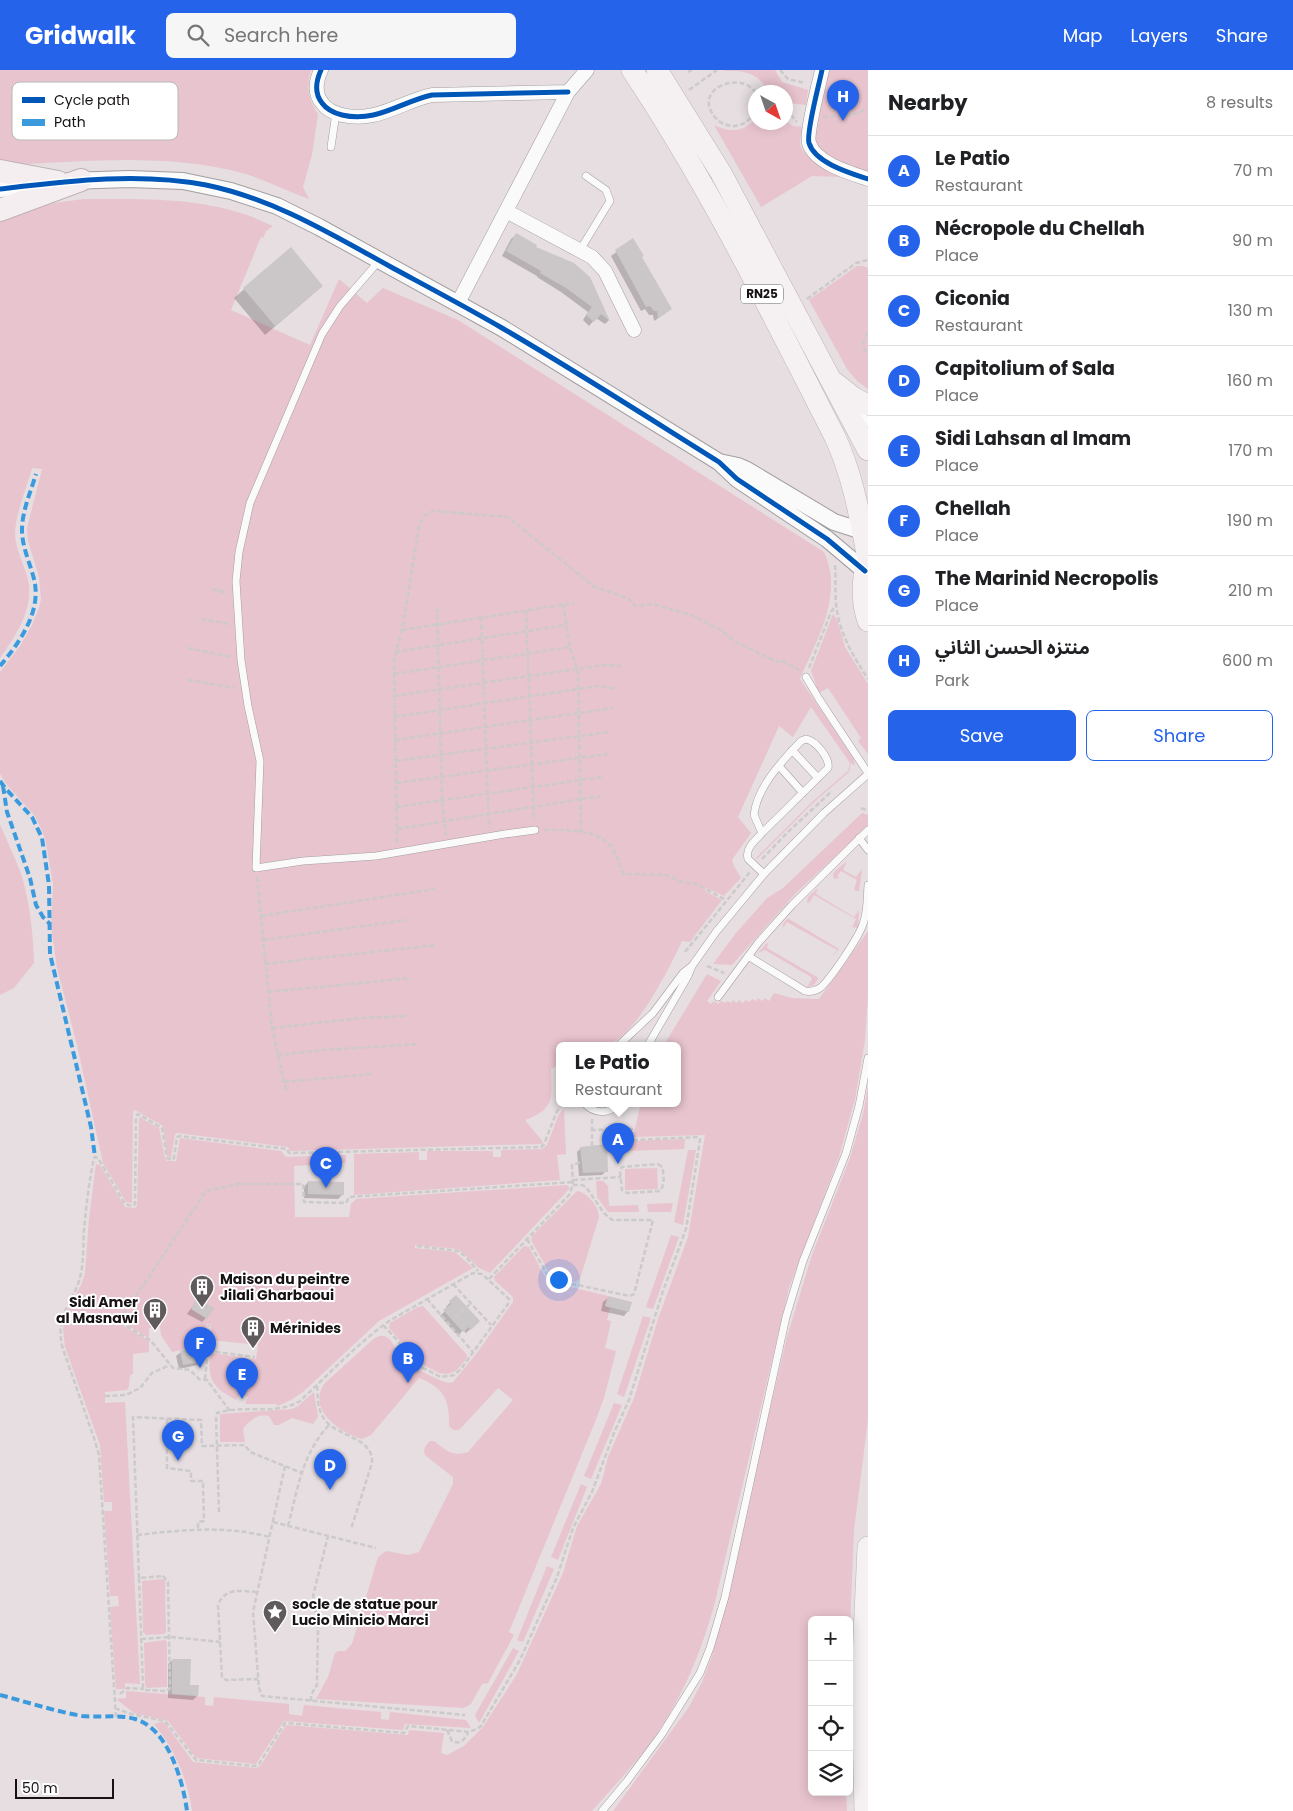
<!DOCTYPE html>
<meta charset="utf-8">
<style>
body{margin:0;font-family:Poppins,"Noto Sans Arabic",sans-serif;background:#f6f6f6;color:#202124}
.controls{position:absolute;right:15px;bottom:15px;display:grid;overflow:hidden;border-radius:8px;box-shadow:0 2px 12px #0003}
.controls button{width:45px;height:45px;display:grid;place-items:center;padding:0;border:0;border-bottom:1px solid #e0e0e0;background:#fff;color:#202124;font:25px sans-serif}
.compass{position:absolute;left:748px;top:15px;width:45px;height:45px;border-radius:50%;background:#fff;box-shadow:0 2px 12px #0003;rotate:140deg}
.scale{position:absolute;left:15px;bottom:12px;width:99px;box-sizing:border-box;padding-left:5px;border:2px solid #171314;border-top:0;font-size:14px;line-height:18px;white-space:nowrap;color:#171314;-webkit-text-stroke:4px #fff;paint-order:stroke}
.you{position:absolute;left:558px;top:1209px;width:18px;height:18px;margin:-12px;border:4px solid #fff;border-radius:50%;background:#1a73e8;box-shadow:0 0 0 8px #1a73e833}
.badge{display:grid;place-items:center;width:32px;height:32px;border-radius:50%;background:#2563eb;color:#fff;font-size:16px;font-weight:700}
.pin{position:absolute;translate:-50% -41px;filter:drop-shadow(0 1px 2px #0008)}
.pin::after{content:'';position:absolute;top:26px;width:18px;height:15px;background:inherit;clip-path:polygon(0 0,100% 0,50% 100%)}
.popup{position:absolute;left:556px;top:972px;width:125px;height:65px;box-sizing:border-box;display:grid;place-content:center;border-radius:8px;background:#fff;filter:drop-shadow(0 1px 4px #0005);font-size:16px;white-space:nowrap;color:#757577}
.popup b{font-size:19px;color:#202124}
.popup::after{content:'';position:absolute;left:50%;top:100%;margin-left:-10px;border:10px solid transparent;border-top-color:#fff}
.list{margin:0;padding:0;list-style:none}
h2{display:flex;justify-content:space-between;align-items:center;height:65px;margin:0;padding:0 20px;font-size:21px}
h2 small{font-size:16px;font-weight:400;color:#757577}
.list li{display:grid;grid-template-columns:32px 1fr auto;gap:15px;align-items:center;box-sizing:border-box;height:70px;padding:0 20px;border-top:1px solid #e0e0e0}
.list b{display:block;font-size:19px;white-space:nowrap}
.list p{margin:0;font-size:16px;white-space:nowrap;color:#757577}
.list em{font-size:16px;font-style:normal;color:#757577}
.actions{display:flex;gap:10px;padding:15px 20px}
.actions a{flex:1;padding:11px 0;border:1px solid #2563eb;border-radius:8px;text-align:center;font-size:18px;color:#2563eb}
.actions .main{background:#2563eb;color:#fff}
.icon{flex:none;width:28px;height:28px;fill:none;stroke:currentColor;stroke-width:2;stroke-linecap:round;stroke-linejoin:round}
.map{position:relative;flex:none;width:868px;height:1741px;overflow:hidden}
header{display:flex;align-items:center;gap:30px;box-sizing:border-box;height:70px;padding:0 25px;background:#2563eb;color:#fff}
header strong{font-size:24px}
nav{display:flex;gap:28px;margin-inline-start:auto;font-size:18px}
.search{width:350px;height:45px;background:#f6f6f6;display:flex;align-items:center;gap:12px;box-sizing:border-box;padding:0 18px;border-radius:8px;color:#757577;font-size:19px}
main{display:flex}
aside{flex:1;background:#fff}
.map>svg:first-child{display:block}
.green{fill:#e8c4ce}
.shadow{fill:#0003}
.building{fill:#cbc6c7}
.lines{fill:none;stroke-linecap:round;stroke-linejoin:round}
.service-casing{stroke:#a39e9f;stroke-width:8}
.minor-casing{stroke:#a39e9f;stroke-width:15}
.tertiary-casing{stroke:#a39e9f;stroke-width:18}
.primary-casing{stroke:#beb3b6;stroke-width:22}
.trunk-casing{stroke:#beb3b6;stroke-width:24}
.path{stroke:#cccacb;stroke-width:2.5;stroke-dasharray:5 2.5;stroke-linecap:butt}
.service{stroke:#fbfafa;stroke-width:7}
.minor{stroke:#fbfafa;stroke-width:14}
.tertiary{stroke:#fbfafa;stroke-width:16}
.primary{stroke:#f5f1f2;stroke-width:21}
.trunk{stroke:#f4eef0;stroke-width:22}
.quiet{stroke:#3b9ade;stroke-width:4;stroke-dasharray:8 4;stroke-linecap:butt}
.cycleway-casing{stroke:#fff;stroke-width:8}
.cycleway{stroke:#0057b8;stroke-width:5}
.labels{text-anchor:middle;stroke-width:4;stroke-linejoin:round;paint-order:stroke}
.shield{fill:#fff;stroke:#5d5a5a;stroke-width:1}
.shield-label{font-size:12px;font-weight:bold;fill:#171314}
.poi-label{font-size:14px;font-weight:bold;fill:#171314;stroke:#fff;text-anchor:start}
.key{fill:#fff;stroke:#b9b8b8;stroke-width:1}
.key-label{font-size:14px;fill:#171314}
</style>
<header>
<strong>Gridwalk</strong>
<div class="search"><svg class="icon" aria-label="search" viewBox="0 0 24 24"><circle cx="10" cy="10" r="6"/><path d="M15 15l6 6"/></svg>Search here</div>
<nav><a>Map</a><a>Layers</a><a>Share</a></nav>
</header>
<main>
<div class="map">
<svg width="868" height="1741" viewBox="0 0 868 1741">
<rect width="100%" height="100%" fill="#e6dee0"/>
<path class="green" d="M0,0H311C306,16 308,30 318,44L312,85L303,117L309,129C288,122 267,111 246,104C170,83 89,91 12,95L0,92Z
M724,0H775L782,12L808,20L806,35L786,33V22H768C759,2 742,0 723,1Z
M829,0H868V103C856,98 824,87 817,76C815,72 815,68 814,64Z
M755,49L756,52L786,51L793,56L804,57C802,62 800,68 800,74C802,87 830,100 841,107L812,106L761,137L714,55C729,63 744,62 755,49Z
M86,129C139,129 193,127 244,144C254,147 263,152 273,156L266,161L263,168L261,167L231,240L310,275L339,209L367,233L383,218L458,250L824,482C844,525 817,569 800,609L854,689L855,694L854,695L851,693L849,702L813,733L757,789L756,788L812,732L848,701L850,693L811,637L793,667L779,656L738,747L751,763L732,790L734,796L741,808L724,826L706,818L705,821L722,830L690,872L682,871C670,897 637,963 610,974C601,978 570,975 559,975V995L551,999C552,1028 555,1039 525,1050L543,1072L541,1074L290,1081L288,1077L177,1063L175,1065L171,1088L167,1086L163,1056L135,1040L133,1042L132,1133L126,1132L103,1093L77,975L57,898L51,855L53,814L45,768L35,746L7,715L0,704V602L20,576L32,555L39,538L41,529L39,507L28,471L27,458L42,399L32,398C27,417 15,445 15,465C16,479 23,493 27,506C36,536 17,564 0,588V151C31,137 53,132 86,129Z
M857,196H863L868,198V319L857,311L847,299L809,230Z
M833,544L837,549L845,577L868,614V684L858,671L861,668L828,618L819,623L811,601Z
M862,743L868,745V756L796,823L732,895L713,894L736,863L767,828L783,818Z
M0,755C7,770 14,786 20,801C30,831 33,862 34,893L14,918L0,925Z
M847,791L843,800L856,807L862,799L859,821H856L854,819L857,810L841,801L837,806L839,808L835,809L833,807L834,802Z
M818,818L816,824L854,847L859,840L858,858L852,857L856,849L814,825L809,833L807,832L808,827Z
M787,849H789L839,879L832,887L837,880L787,852L783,858V854Z
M868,861V926L865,970L855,1029L839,1087L789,1218L714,1536C701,1582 683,1626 656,1665C637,1692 614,1716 592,1741H192C188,1709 174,1678 154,1654L161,1652L165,1653L193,1692L257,1698L261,1695L286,1655L408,1665L409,1660L444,1663L441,1683L447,1685L464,1676L483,1657L517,1604L563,1503L577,1456L601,1414L608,1387L634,1328L658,1249L688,1167L705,1065L633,1067L641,1033H677V975H664L707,904L721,911L707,931L711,934L714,931L718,934L721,931L725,933L727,931L731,933L733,930L737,933L739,930L743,933L746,930L749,932L752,929L756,931L758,928L762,931L765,928L769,931L774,923L792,928L819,929Z
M768,872L767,878L817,907L818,909L813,916L807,917L812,909L811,907L765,880L758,883Z
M868,1017V1350L854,1460L849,1580V1550H812V1722H846L847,1741H613L689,1637L702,1612L712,1586L787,1267L812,1185L850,1088L863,1044Z
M564,1039L566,1084L557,1085L560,1110L354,1125V1084L419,1082V1090H427V1081H493V1087H501V1080L542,1079L547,1075L559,1044Z
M139,1047L159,1058L165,1088L167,1091H176L180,1068L281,1081L286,1087L346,1085V1093L294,1096L295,1147H349L351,1134L356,1129L567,1115L570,1118L490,1203L479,1198L458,1179L415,1175V1178L455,1182L473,1198L379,1251L303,1322L291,1330L278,1336L276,1334H245L248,1327L240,1323L236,1330C211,1316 208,1310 210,1283L256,1289L258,1275L211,1270V1255L207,1254L206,1275L172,1282L161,1265L160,1257L149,1258V1268L118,1250L117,1252L149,1271V1282L133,1284V1304L130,1305L129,1316L127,1320L105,1322V1333L125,1332L140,1614L125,1613V1619H116L110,1537L119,1536L118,1526H110L104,1441H112V1432H104L100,1375L65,1277L63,1259L65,1245L82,1213L85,1203L89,1148L96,1094L100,1095L125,1137L135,1138L137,1136Z
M685,1069L684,1079L629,1081L630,1071Z
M688,1080H696L683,1155L674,1152Z
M657,1098L658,1119L625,1120V1099Z
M596,1111H603L608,1116L609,1136L638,1135L639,1142H608L597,1127Z
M577,1121C587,1122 599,1137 599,1147L580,1209L575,1212L555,1208L550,1204L531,1170L532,1166Z
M673,1133L671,1142H648L647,1134Z
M671,1165L679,1167L653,1239L646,1237Z
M524,1176L529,1177L544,1205L550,1212L608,1226L605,1236L610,1238L607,1250L611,1251L605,1278L616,1281L604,1328L595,1352L509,1562L514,1565L488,1613L482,1614L471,1634L464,1638L316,1629L328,1607L335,1583L338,1581H345L352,1574L378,1487L386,1481L408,1485L419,1482L453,1414V1407L426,1386C422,1381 425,1375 430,1371H434C445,1380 453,1387 468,1382L513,1330L498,1318L461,1358L458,1360H453L449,1356C450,1330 444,1318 419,1308L371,1365L362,1369C340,1363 307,1340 324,1314L370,1272C391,1254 393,1280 403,1290C407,1295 439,1310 445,1312C449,1313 449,1313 453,1312L477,1283L513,1232V1227L495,1211L494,1207Z
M423,1236L467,1285V1288L456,1301L448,1304L439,1303L408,1287L402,1273L389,1258L390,1253L418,1237Z
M643,1246L651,1248L624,1327L617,1324Z
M314,1322L318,1347L313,1354L292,1348L279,1355H274L269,1346C258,1343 249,1351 243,1359L245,1372H220V1344L292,1339L298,1336Z
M614,1333L622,1335L591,1409L584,1406Z
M581,1414L587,1417L558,1490L551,1487Z
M547,1496L554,1499L523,1572L517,1570Z
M163,1509L165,1511L166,1562L164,1564L146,1565L143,1562L142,1511Z
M165,1570L167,1572V1617L147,1618L145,1615L144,1573Z
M513,1578L519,1581L479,1653L475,1645Z
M126,1621L205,1627V1635L213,1636L214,1627L289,1634V1644L302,1646L304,1635L381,1642V1649L389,1650L390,1642L466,1650L471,1658L405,1654L403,1660L284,1651L256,1694L196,1688L168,1651L134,1643L116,1629L126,1628Z"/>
<path class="shadow" d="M516,165L534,177L589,208L609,250L605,254L596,248L589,256L583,250L588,242L561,222L537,207V206L502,186L511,169Z
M633,170L666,243L654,251L653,245H649L645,239L641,241L611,186Z
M291,179L312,225L265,265L234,228Z
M581,1078L606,1101L602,1105L579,1106L577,1082Z
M308,1112L343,1124L338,1129L304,1128V1117Z
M456,1226L479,1251L466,1263L463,1260L458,1266L440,1246L447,1239L446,1237Z
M608,1228L628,1241L624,1246L601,1241L603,1232Z
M197,1230L206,1248L202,1252L187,1244Z
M181,1282L202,1291L198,1295L179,1299L176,1286Z
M173,1590L197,1626L193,1630L168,1628V1594Z"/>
<path class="building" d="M516,163L537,175L536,177L574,193L590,207L610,251L601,244L594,252L586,245L592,237L566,218L540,203L541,201L506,181Z
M633,168L644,186L642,187L672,239L658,248L657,241H654L650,236L646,237L615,180Z
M291,177L323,216L275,256L243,218Z
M607,1074L608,1102L583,1103L580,1077Z
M308,1111L344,1112V1125L308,1124Z
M456,1225L480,1251L471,1260L469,1257L463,1262L443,1240L451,1234L449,1231Z
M608,1226L632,1232L629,1242L605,1236Z
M197,1228L214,1238L207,1249L191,1239Z
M201,1276L204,1291L183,1295L180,1281Z
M172,1589H191L190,1615H199L198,1626L172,1624Z"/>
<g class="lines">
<defs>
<path id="service" d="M331,77L336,43
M580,180L610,131L606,120L586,106
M379,191L340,236L322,264L250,433L239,482L236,511L241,590L248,636L260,691L256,798L303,791L376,786L505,764L535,760
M859,339L868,353
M806,607L819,629L868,703
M806,669C816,671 830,688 828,698L762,763L754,745C757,717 782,691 801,671Z
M792,680L818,708
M779,696L803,723
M762,763C755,771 745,778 748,789L764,804
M859,768L868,780
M748,886L805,921C810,922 815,921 820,918C830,910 859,867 863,854C868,841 867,828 868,815
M718,927L758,873L792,835L868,760
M619,975L653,943L683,903L692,896L716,862L764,804L824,743L868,704
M648,975L688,906L692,896
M584,1033C594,1044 609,1045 619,1033
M602,1741L627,1711L662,1664L700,1603L710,1578L725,1527L786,1247L803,1191L846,1083L859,1036L868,988"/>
<path id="minor" d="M321,0C316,11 314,23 322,33C327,40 334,43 342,45C377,53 400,32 432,25L568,22
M822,0C819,15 806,62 809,73C815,93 850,103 868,109
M506,141L592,187L605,201L634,260
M458,233L568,22L587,0"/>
<path id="tertiary" d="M69,111L129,109L183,111L231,121L277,136L319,157L502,258L719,392L737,409L827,469L865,501
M0,119L42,114
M719,392L738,396L747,400L834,452L868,463"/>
<path id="primary" d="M632,0C710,117 771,242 835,367C853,406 860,447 868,489
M657,0L721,103L868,380
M835,313L854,328L868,335
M868,489C862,509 861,530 868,551
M865,1741L862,1611L868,1477"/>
<path id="trunk" d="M0,101L58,112
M0,140L81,110"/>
</defs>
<use href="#service" class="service-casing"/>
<use href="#minor" class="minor-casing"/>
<use href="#tertiary" class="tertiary-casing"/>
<use href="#primary" class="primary-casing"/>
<use href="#trunk" class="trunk-casing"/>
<path class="path" d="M780,0L788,9L805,13
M688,2L692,0
M689,20L717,0
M756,23C741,0 693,18 714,46C719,53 727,56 735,56C744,55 751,49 756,41
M786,39L797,52
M823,47L852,45L868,39
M807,229L856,193L868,190
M868,263C862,270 862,278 868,285
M835,495C836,508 835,521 836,534C839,563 853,586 868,609
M212,519L228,523
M563,534L570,577L578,603L581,762
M437,537L442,730L446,765
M526,540L534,751
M481,547L489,758
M201,549L229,554
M402,560L574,533
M188,578L231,587
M395,582L566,555
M809,598L831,542L836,535
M394,604L570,577
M188,610L235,618
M394,626L604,595L621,596
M394,647L598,616L608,617L614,619
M395,670L613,638
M395,691L609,662
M396,713L608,684
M396,737L602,707
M861,738L868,741
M397,759L600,726
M544,760C566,760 599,758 613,779C618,787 619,797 624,804L666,805L682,812L696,814L726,830
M397,773L394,591L402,560L419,456L424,446L433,441L508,447L593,516L629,529L635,536L653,534L691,545L721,560L734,571L775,591L779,592L781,590L799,600
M762,789L789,761L832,721
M257,807L272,958L286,1020
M261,846L435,819
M263,870L407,850
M685,882L750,802
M265,894L436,875
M707,896L724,903
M268,922L411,908
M272,958L362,948L407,946
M277,985L324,980L418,974
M284,1012L372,1004
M592,1049V1083
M658,1094L662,1097C664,1104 665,1115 660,1121L627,1123L622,1120L620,1101L622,1097Z
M573,1110L621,1107
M527,1169L547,1204L553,1210L630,1226L634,1224L653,1150H613L609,1148L604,1143L586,1117L582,1115H573
M417,1176L458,1181L465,1186L478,1201
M489,1209L569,1125L573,1115L572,1095L582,1092
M453,1214L491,1255
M427,1229L473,1282
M455,1248L471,1233
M208,1281L255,1287
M205,1309L208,1281L209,1255
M317,1316C318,1326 317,1338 323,1347C334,1367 374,1366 372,1393L351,1459
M105,1326L126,1325L140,1318L152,1303L170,1295
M230,1341L207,1310L199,1309L190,1300L173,1298L151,1271L118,1251L149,1207L206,1121L239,1114H303L304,1132L346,1133L349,1127L573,1112
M167,1349V1398L191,1401V1411H203L204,1451L198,1452V1458
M285,1396L253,1542L259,1618L262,1626L465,1645
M219,1442L216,1347L217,1343C244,1334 276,1346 300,1331C329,1304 357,1274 389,1251L473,1203L482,1204L509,1229L508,1234L461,1299L454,1305L441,1307L407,1290L404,1286L399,1272L383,1255
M273,1452L376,1478
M288,1456C298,1418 302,1384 329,1355
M137,1465C182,1460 225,1455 269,1467
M163,1506L168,1512L170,1618L167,1621L145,1620L143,1617L139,1508Z
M139,1508L133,1347L201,1350L202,1376L245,1375L250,1382L302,1403
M257,1522C241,1521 225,1517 218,1535L222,1607L226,1610L258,1609
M141,1569L170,1567L220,1572
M120,1624L127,1618L144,1619
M311,1631V1625L317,1615L318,1555L313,1526L328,1466
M115,1638L131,1644L165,1651L196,1690L255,1696L259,1694L285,1653L404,1663L408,1656L469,1662L477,1659L481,1656L520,1590L557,1507L573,1458L592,1422L614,1363L629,1330L662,1224L686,1159L700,1070L699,1067L634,1070L631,1067L632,1059L592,1060
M116,1647L99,1385L95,1371L62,1276C56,1244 70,1238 79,1211C84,1195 83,1177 84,1161C86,1137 89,1111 94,1088L95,1087L98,1088L125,1134L132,1136L135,1134L136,1046L138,1044L162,1058L167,1088L172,1090L174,1088L177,1067L179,1066L287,1079L289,1083L541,1077L544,1074L557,1041L563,1033
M447,1660L452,1671C460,1675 464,1670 468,1663"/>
<use href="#service" class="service"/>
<use href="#minor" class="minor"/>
<use href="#tertiary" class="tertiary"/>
<use href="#primary" class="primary"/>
<use href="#trunk" class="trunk"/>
<path class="quiet" d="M0,596C20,572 42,541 34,509C30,493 22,477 22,460C22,441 31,421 36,404
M0,711L5,718L32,747L42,768L49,815L50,884L91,1057L95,1087
M3,716L7,742L30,808L36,835L43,847L49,853
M0,1625C27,1632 54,1641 82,1646C99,1648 118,1644 135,1649C168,1658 183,1711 187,1741"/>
<defs>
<path id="cycleway" d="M321,0C316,11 314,23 322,33C327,40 334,43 342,45C377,53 400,32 432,25L568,22
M822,0C819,15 806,62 809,73C815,93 850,103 868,109
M0,119C68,111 138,102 206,115C274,129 331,164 391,197C428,217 466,237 502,258C576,301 647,347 719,392L737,409L827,469L865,501"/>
</defs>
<use href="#cycleway" class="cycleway-casing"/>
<use href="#cycleway" class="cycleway"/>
</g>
<defs>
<symbol id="building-pin" viewBox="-11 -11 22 30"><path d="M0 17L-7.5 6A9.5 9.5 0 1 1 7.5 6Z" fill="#5f5a5b" stroke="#fff"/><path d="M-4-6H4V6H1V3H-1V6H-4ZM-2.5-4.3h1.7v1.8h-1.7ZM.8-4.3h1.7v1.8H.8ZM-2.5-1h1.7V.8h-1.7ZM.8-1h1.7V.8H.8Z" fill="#fff"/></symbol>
<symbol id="sight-pin" viewBox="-11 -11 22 30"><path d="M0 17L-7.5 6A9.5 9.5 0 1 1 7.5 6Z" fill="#5f5a5b" stroke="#fff"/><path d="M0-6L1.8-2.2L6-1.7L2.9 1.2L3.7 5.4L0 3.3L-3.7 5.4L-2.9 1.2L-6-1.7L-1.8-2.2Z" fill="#fff"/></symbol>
</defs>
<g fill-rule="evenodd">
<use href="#building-pin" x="188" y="1203" width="28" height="38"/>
<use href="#building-pin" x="141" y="1226" width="28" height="38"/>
<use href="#building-pin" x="239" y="1244" width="28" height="38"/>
<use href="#sight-pin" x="261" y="1528" width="28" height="38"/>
</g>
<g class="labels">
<rect class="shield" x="741" y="214.5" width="42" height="19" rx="4"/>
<g class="shield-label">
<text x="762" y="228">RN25</text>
</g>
<g class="poi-label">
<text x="220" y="1214">Maison du peintre<tspan x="220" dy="16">Jilali Gharbaoui</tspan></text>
<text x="138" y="1237" text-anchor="end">Sidi Amer<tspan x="138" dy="16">al Masnawi</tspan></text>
<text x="270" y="1263">Mérinides</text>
<text x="292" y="1539">socle de statue pour<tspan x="292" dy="16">Lucio Minicio Marci</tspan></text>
</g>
</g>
<rect x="12" y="12" width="166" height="58" rx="8" class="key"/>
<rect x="22" y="27" width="23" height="6" fill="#0057b8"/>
<rect x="22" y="49" width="23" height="7" fill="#3b9ade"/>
<g class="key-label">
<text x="54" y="35">Cycle path</text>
<text x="54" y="57">Path</text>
</g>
</svg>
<div class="controls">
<button>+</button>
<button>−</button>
<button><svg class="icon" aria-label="locate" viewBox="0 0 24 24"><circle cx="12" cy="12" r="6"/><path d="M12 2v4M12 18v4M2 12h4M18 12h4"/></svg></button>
<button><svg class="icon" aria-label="layers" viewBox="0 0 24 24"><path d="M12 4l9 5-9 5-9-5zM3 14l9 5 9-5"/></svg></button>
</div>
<svg class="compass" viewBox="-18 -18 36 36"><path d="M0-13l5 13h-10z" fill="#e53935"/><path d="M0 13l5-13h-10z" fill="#757577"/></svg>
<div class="scale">50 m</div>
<div class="you"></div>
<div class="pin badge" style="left:618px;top:1094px">A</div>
<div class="popup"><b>Le Patio</b>Restaurant</div>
<div class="pin badge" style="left:408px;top:1313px">B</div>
<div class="pin badge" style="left:326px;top:1118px">C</div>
<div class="pin badge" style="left:330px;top:1420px">D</div>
<div class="pin badge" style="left:242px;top:1329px">E</div>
<div class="pin badge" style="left:200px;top:1298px">F</div>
<div class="pin badge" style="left:178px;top:1391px">G</div>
<div class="pin badge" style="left:843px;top:51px">H</div>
</div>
<aside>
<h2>Nearby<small>8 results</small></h2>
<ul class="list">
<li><span class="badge">A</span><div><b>Le Patio</b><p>Restaurant</p></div><em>70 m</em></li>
<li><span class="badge">B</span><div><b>Nécropole du Chellah</b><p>Place</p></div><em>90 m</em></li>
<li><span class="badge">C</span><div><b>Ciconia</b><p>Restaurant</p></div><em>130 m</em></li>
<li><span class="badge">D</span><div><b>Capitolium of Sala</b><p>Place</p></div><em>160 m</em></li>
<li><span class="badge">E</span><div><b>Sidi Lahsan al Imam</b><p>Place</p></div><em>170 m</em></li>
<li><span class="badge">F</span><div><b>Chellah</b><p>Place</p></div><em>190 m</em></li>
<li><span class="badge">G</span><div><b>The Marinid Necropolis</b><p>Place</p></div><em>210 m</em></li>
<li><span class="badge">H</span><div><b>منتزه الحسن الثاني</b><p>Park</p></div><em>600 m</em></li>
</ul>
<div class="actions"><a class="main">Save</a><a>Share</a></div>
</aside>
</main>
